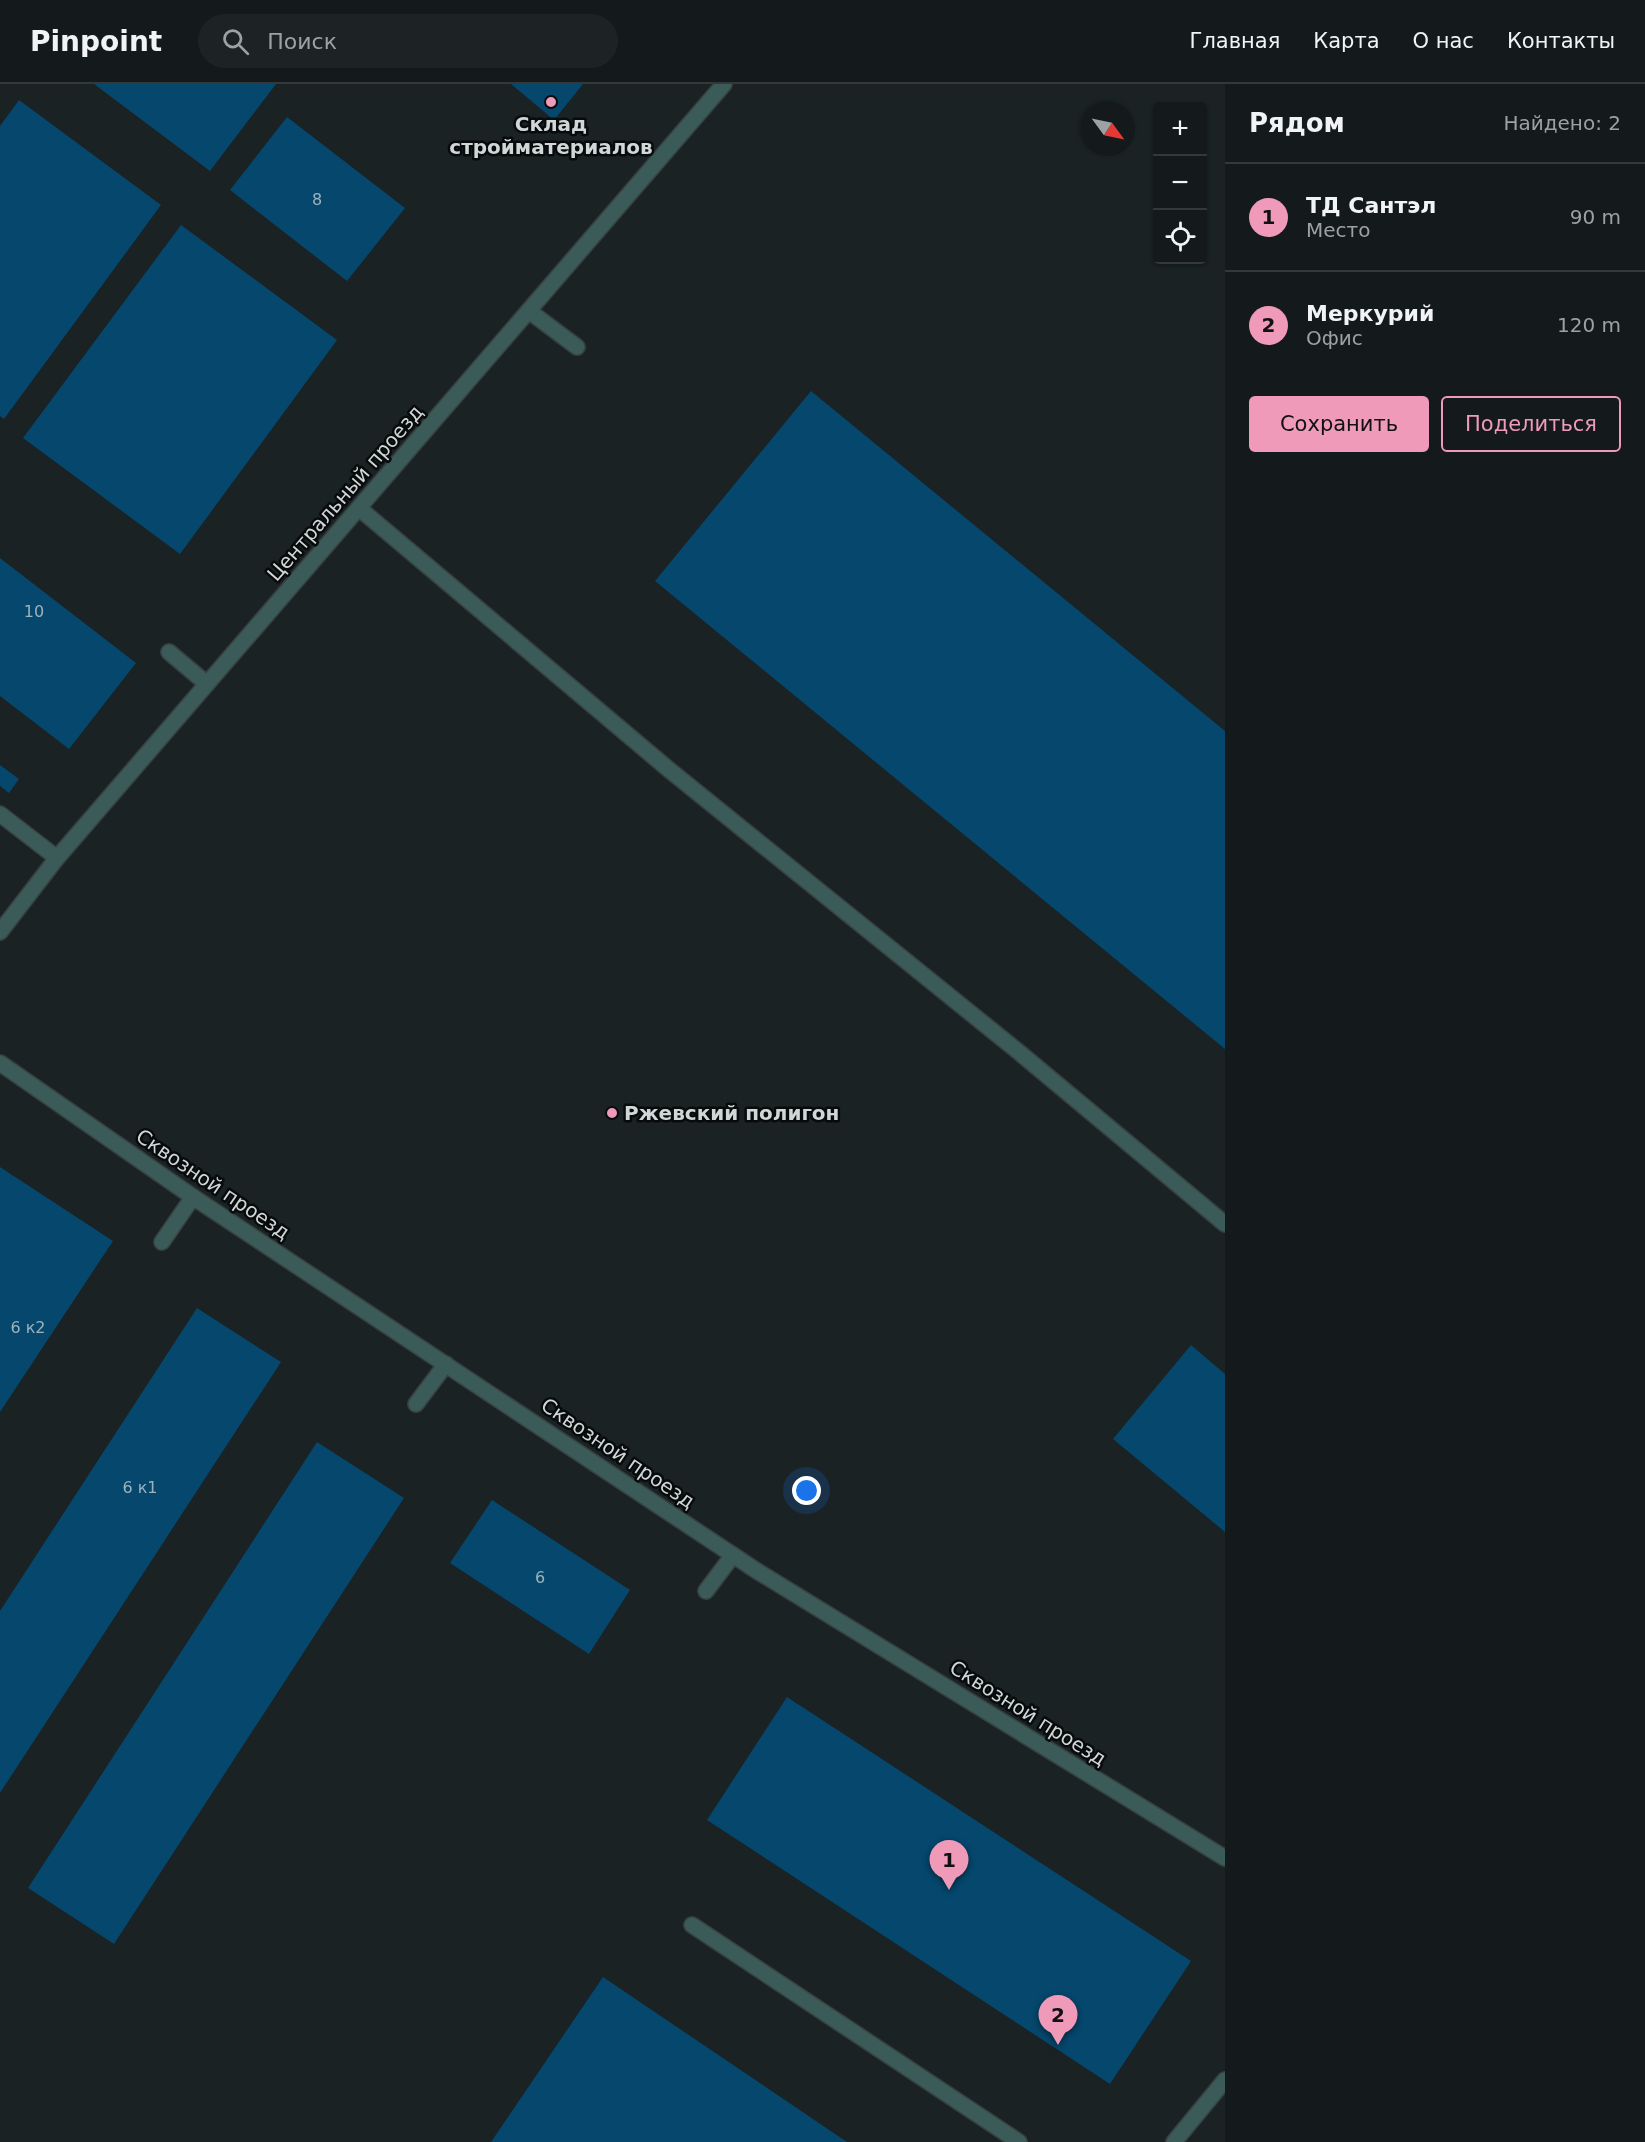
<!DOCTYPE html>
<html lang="ru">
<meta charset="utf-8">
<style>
body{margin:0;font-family:"DejaVu Sans",sans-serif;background:#1d2324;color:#f1f3f6}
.controls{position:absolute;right:18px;top:18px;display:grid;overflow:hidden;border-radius:6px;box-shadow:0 2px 4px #0004}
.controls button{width:54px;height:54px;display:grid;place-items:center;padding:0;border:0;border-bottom:2px solid #33383a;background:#141a1b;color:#f1f3f6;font:30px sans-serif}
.compass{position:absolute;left:1081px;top:18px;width:54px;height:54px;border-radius:50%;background:#141a1b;box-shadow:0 2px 4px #0004;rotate:123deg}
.you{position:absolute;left:807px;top:1407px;width:21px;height:21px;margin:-15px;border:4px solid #fff;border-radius:50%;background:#1a73e8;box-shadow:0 0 0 9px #1a73e833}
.badge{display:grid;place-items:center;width:39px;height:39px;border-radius:50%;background:#ef9ab8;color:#111;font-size:20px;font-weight:700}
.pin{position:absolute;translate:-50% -50px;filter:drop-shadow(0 2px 3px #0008)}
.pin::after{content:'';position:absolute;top:32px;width:21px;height:18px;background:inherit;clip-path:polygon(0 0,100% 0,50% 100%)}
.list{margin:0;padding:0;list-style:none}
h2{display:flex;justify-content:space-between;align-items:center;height:78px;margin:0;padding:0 24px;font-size:26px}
h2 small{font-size:20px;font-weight:400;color:#9da1a3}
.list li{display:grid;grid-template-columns:39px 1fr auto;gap:18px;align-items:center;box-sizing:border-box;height:108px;padding:0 24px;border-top:2px solid #33383a}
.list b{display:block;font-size:22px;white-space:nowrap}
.list p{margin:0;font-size:20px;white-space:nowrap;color:#9da1a3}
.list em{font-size:20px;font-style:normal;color:#9da1a3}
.actions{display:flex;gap:12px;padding:18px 24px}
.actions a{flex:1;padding:14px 0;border:2px solid #ef9ab8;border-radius:6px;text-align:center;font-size:21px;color:#ef9ab8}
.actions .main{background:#ef9ab8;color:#111}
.icon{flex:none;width:33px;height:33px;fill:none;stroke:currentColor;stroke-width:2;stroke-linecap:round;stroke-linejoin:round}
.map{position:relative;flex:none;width:1225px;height:2058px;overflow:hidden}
header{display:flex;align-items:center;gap:36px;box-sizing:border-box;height:84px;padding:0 30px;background:#141a1b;border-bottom:2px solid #33383a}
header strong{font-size:28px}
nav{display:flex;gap:33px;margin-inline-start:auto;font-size:21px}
.search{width:420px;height:54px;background:#1d2324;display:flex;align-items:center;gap:15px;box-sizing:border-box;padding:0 21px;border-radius:33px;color:#9da1a3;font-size:22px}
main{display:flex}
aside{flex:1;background:#141a1b}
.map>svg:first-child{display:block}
.building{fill:#05476d}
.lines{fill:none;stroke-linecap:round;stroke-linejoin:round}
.lane-casing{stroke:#373f41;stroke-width:18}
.street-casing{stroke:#373f41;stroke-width:18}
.lane{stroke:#3a5b57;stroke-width:15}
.street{stroke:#3a5b57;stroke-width:15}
.poi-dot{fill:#ef9ab8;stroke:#080b0c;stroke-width:2}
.labels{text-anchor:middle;stroke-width:5;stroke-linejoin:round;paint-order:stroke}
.number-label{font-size:16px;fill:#9eb2bc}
.poi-label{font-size:20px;font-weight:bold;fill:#d1d6d7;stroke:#080b0c}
.street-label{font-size:20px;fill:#d1d6d7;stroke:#080b0c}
</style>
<header>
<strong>Pinpoint</strong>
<div class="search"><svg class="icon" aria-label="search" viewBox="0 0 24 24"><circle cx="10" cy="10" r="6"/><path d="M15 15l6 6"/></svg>Поиск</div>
<nav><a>Главная</a><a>Карта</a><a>О нас</a><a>Контакты</a></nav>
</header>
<main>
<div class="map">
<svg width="1225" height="2058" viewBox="0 0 1225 2058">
<rect width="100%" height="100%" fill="#1a2224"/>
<path class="building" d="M94,0H276L210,87Z
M511,0H583L554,36Z
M19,16L161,121L4,335L0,332V42Z
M287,33L405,124L347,197L230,106Z
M181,141L337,256L180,470L23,354Z
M811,307L1225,647V965L655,497Z
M0,474L136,579L69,665L0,612Z
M0,681L19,695L9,709L0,702Z
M0,1083L113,1157L0,1328Z
M197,1224L281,1278L0,1709V1527Z
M1191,1261L1225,1290V1448L1113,1355Z
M317,1358L404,1414L114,1860L28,1804Z
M492,1416L630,1506L589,1570L450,1479Z
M787,1613L1191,1877L1110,2000L707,1736Z
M603,1893L847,2058H491Z"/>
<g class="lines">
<defs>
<path id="lane" d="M529,227L577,263
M360,425L667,684L1020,969L1225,1140
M169,568L207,600
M0,730L57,774
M162,1158L193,1113
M416,1320L446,1280
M706,1507L733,1471
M692,1841L1019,2058
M1174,2058L1225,1996"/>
<path id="street" d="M0,848L57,774L724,0
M0,979L193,1113L757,1487L1225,1774"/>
</defs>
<use href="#lane" class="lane-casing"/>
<use href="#street" class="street-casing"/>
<use href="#lane" class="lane"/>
<use href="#street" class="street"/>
</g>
<g class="poi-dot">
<circle cx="551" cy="18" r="6"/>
<circle cx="612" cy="1029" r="6"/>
</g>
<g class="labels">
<g class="number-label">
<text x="317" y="121">8</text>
<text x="34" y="533">10</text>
<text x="28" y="1249">6 к2</text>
<text x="140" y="1409">6 к1</text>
<text x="540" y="1499">6</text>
</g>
<g class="poi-label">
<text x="551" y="47">Склад<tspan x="551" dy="23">стройматериалов</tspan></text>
<text x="624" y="1036" text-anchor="start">Ржевский полигон</text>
</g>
<g class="street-label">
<text transform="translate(345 409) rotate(-49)" y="7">Центральный проезд</text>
<text transform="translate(213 1100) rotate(34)" y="7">Сквозной проезд</text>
<text transform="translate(618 1369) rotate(34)" y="7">Сквозной проезд</text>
<text transform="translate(1028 1629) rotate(32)" y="7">Сквозной проезд</text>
</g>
</g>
</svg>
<div class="controls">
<button>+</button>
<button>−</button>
<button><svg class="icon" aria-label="locate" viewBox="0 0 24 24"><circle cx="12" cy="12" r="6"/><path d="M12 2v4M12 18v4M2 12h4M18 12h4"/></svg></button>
</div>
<svg class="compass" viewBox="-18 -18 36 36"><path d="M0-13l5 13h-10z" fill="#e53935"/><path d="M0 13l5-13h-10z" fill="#9da1a3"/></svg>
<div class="you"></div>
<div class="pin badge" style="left:949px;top:1806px">1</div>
<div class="pin badge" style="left:1058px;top:1961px">2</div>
</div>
<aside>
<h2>Рядом<small>Найдено: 2</small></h2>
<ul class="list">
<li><span class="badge">1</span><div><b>ТД Сантэл</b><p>Место</p></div><em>90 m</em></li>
<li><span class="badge">2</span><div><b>Меркурий</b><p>Офис</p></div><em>120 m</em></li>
</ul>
<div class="actions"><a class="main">Сохранить</a><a>Поделиться</a></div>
</aside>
</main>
